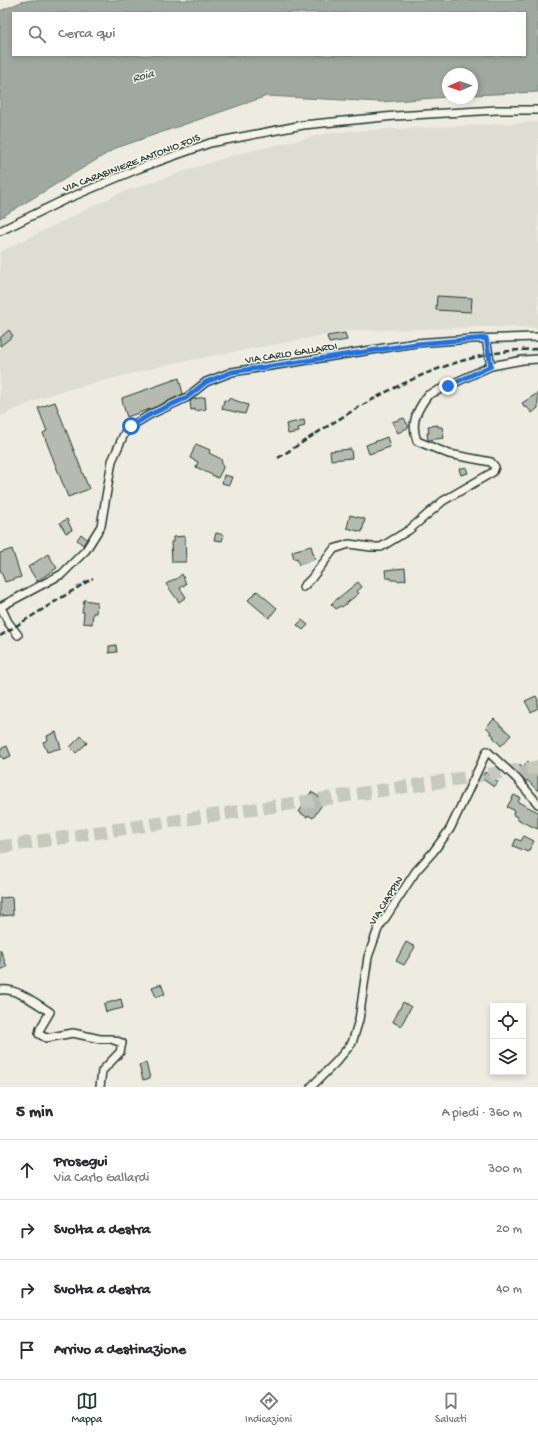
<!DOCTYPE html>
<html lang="it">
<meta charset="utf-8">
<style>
body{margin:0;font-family:"Gochi Hand",sans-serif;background:#f2f2f3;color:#2b2b33}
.controls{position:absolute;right:12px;bottom:12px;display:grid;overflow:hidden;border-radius:0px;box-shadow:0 2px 6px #0003}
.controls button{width:36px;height:36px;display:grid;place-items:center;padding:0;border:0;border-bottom:1px solid #e1e1e2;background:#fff;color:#2b2b33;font:20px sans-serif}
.compass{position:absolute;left:442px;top:68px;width:36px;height:36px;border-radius:50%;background:#fff;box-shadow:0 2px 6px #0003;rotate:268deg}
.stop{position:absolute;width:12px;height:12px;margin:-9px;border:3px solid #1a73e8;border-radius:50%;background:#fff}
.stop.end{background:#1a73e8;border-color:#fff;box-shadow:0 1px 4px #0008}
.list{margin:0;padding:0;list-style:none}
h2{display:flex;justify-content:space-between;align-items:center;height:52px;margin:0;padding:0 16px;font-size:17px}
h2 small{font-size:13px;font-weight:400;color:#7c7c81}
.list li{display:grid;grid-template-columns:26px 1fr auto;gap:12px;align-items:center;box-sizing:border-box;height:60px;padding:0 16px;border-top:1px solid #e1e1e2}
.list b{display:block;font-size:15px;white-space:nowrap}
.list p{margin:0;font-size:13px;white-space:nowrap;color:#7c7c81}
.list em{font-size:13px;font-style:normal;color:#7c7c81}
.icon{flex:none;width:22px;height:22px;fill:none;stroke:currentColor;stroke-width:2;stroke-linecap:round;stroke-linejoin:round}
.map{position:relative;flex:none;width:538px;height:1087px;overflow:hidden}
.search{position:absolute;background:#fff;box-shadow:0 2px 6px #0003;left:12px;right:12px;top:12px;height:44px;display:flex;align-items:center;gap:10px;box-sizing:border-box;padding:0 14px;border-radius:0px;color:#7c7c81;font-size:15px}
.sheet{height:292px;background:#fff}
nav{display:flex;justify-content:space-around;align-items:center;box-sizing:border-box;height:56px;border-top:1px solid #e1e1e2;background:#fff;font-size:11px;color:#7c7c81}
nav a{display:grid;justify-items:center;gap:2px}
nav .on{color:#1f3d34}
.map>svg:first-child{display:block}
.built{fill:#ddddd2}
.water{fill:#9fa99f;stroke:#6c7e74;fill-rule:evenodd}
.building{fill:#b5bbb0;stroke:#1f3d34}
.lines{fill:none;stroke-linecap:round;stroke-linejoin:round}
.highway-tunnel{stroke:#c5c9be;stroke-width:13;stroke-dasharray:13 6;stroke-linecap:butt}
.street-casing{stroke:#1f3d34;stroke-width:10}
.street{stroke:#f7f3e8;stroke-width:7}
.rail{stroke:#1f3d34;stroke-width:2.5;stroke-dasharray:6 3;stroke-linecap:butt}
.route{stroke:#1a73e8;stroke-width:5}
.labels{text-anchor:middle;stroke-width:3;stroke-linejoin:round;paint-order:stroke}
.street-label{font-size:11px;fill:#1f3d34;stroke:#f7f3e8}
.water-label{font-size:12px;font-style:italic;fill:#3f584f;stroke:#f7f3e8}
</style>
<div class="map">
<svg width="538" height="1087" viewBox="0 0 538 1087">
<rect width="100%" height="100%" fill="#eeece1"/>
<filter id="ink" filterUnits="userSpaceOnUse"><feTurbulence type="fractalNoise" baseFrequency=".025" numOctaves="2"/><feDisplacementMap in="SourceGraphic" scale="8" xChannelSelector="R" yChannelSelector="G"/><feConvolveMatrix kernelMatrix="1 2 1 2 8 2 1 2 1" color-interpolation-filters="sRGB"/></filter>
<g filter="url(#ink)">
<path class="built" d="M538,122V328L484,327L347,331L170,364L54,393L0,416V252L120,193L233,155L334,132Z"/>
<path class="water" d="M32,0H538V92L472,95V74H448V97L380,102L267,96L116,148L0,218V11L21,2ZM13,13H525V55H13Z"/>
<path class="building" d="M437,296L472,298L471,312L436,310Z
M9,330L13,336L0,346V338Z
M345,333L347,340L329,343L327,336Z
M179,378L183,394L153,408L127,417L123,405L122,398Z
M538,393V408L532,413L527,407L525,408L522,403Z
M205,397L206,409L195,411V409L191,410L190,401L193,399Z
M229,398L248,405L245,414L222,409L224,400L228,401Z
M55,402L89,489L68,497L43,433L47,431L38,408Z
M404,418L409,427L398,433L392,422Z
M304,420L305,426L298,428L299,432L288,434L286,424Z
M438,425V427H442L444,438L428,440L427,433H429L428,426Z
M387,437L390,447L369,454L366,445Z
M196,444L210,450L209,453L221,459L223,468L218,478L196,467L198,462L190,458Z
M351,449L352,458L331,460L330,451Z
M466,467L468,473L461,475L459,469Z
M224,475L232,477L229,485L222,483Z
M350,515L365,519L362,532L347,528Z
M67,519L72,530L66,533L60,523Z
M216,533L224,535L222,541L214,540Z
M81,534L87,539L83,545L77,540Z
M185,536L186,562H172L171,542H173V537Z
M311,546L315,559L299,565L297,558L294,559L292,551Z
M12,549L21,577L5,582L0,569V553Z
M48,554L57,568L37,581L28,567Z
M405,568L406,580L397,581L396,580H391V578H386L385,570Z
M182,574L186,584L180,588L186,597L179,602L166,584L174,579L175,580Z
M358,582L362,587L357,591L359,593L342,607L340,606L336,609L331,604Z
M257,591L277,608L269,618L248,600Z
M84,600L97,602L96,613H93L92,624L83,623L84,612H82Z
M302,620L308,625L303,630L297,625Z
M116,645L117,652L109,653V646Z
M536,696L538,700V708L531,712L525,701Z
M494,719L511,735L501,746L493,737L494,736L490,733L491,732L486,727Z
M56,732L61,748L47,752L43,742L48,740L47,736Z
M81,736L87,743L76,753L70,747Z
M7,746L11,756L3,759L2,756L0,757V749Z
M538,760V791L527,780L526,782L514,770L520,764L522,767L528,761L532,766Z
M485,772L498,782L494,787L481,778Z
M311,792L325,800L313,818L308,815L307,817L299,812Z
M514,795L520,798L518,802L538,812V829L516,819L518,817L513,815L514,810L507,807Z
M524,836L534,841L528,852L513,846L516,839L521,841Z
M12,897L13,915L0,916V898Z
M406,942L415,947L404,965L396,961Z
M0,949L7,967L0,970Z
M161,984L165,994L156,997L152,987Z
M121,999L123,1008L106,1012L104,1004Z
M403,1002L411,1007L401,1026L393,1022Z
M146,1063L150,1078L143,1080L139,1065Z"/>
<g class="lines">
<path class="highway-tunnel" d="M0,847L538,767"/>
<defs>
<path id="street" d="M0,231L62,201L140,168L210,143L303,125L395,116L497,110H538
M486,339L491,366
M303,587L311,579L334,549L349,544L371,547H381L409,530L443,501L493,472L495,467L491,462L449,454L417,441C410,422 417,410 428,395L491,366L523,360L538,359
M0,607L62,574L86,550L101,526L112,461L125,432L131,426L151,414L186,398L206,382L232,372L416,343L472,339L538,337
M1,607L8,622L18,635
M0,990C16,987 37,1004 50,1012L40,1029L39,1034L46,1038L73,1033L100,1039H111L122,1043L120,1052L102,1071L100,1087
M311,1087L336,1062L352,1043L359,1020L368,957L378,929L416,871L433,852L450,829L487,751L516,778L538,804"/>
</defs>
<use href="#street" class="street-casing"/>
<use href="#street" class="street"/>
<path class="rail" d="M278,458C359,406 438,351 538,349
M0,636L93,578"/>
</g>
</g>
<g class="lines" filter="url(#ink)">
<path class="route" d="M131,426L151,414L186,398L206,382L232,372L416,344L486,338L491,366L448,386"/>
</g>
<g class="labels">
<g class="street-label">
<text transform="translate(131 162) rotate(-21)" y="4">VIA CARABINIERE ANTONIO FOIS</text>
<text transform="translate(291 352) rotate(-9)" y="4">VIA CARLO GALLARDI</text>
<text transform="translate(385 900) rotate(-58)" y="4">VIA CIAPPIN</text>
</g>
<g class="water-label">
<text transform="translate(143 75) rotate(-15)" y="4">Roia</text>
</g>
</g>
</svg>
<div class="controls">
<button><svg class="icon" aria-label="locate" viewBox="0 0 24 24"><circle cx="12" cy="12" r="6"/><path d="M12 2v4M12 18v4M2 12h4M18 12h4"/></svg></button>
<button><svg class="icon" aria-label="layers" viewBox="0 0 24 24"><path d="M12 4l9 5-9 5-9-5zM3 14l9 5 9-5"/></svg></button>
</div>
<svg class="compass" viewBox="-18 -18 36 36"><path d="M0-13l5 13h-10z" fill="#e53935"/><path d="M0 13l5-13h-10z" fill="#7c7c81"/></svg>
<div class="stop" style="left:131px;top:426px"></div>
<div class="stop end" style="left:448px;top:386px"></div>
<div class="search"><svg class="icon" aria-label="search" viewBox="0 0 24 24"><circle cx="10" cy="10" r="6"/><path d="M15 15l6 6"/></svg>Cerca qui</div>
</div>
<section class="sheet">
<h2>5 min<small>A piedi · 360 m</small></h2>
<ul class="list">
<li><svg class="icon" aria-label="ahead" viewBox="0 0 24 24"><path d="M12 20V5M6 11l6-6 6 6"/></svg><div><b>Prosegui</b><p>Via Carlo Gallardi</p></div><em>300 m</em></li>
<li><svg class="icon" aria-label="right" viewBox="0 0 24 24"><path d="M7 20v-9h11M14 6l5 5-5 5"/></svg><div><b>Svolta a destra</b></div><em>20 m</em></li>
<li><svg class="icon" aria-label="right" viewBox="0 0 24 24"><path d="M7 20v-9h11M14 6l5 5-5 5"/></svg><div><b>Svolta a destra</b></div><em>40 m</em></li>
<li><svg class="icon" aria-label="arrive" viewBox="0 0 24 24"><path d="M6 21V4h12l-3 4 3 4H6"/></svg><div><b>Arrivo a destinazione</b></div></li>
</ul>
</section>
<nav>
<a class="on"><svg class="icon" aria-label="map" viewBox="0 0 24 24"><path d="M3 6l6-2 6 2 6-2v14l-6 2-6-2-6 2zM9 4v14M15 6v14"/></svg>Mappa</a>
<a><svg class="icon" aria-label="directions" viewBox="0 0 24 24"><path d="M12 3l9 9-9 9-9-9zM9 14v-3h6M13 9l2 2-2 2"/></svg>Indicazioni</a>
<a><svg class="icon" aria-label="saved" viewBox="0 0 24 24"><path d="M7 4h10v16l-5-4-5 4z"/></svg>Salvati</a>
</nav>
